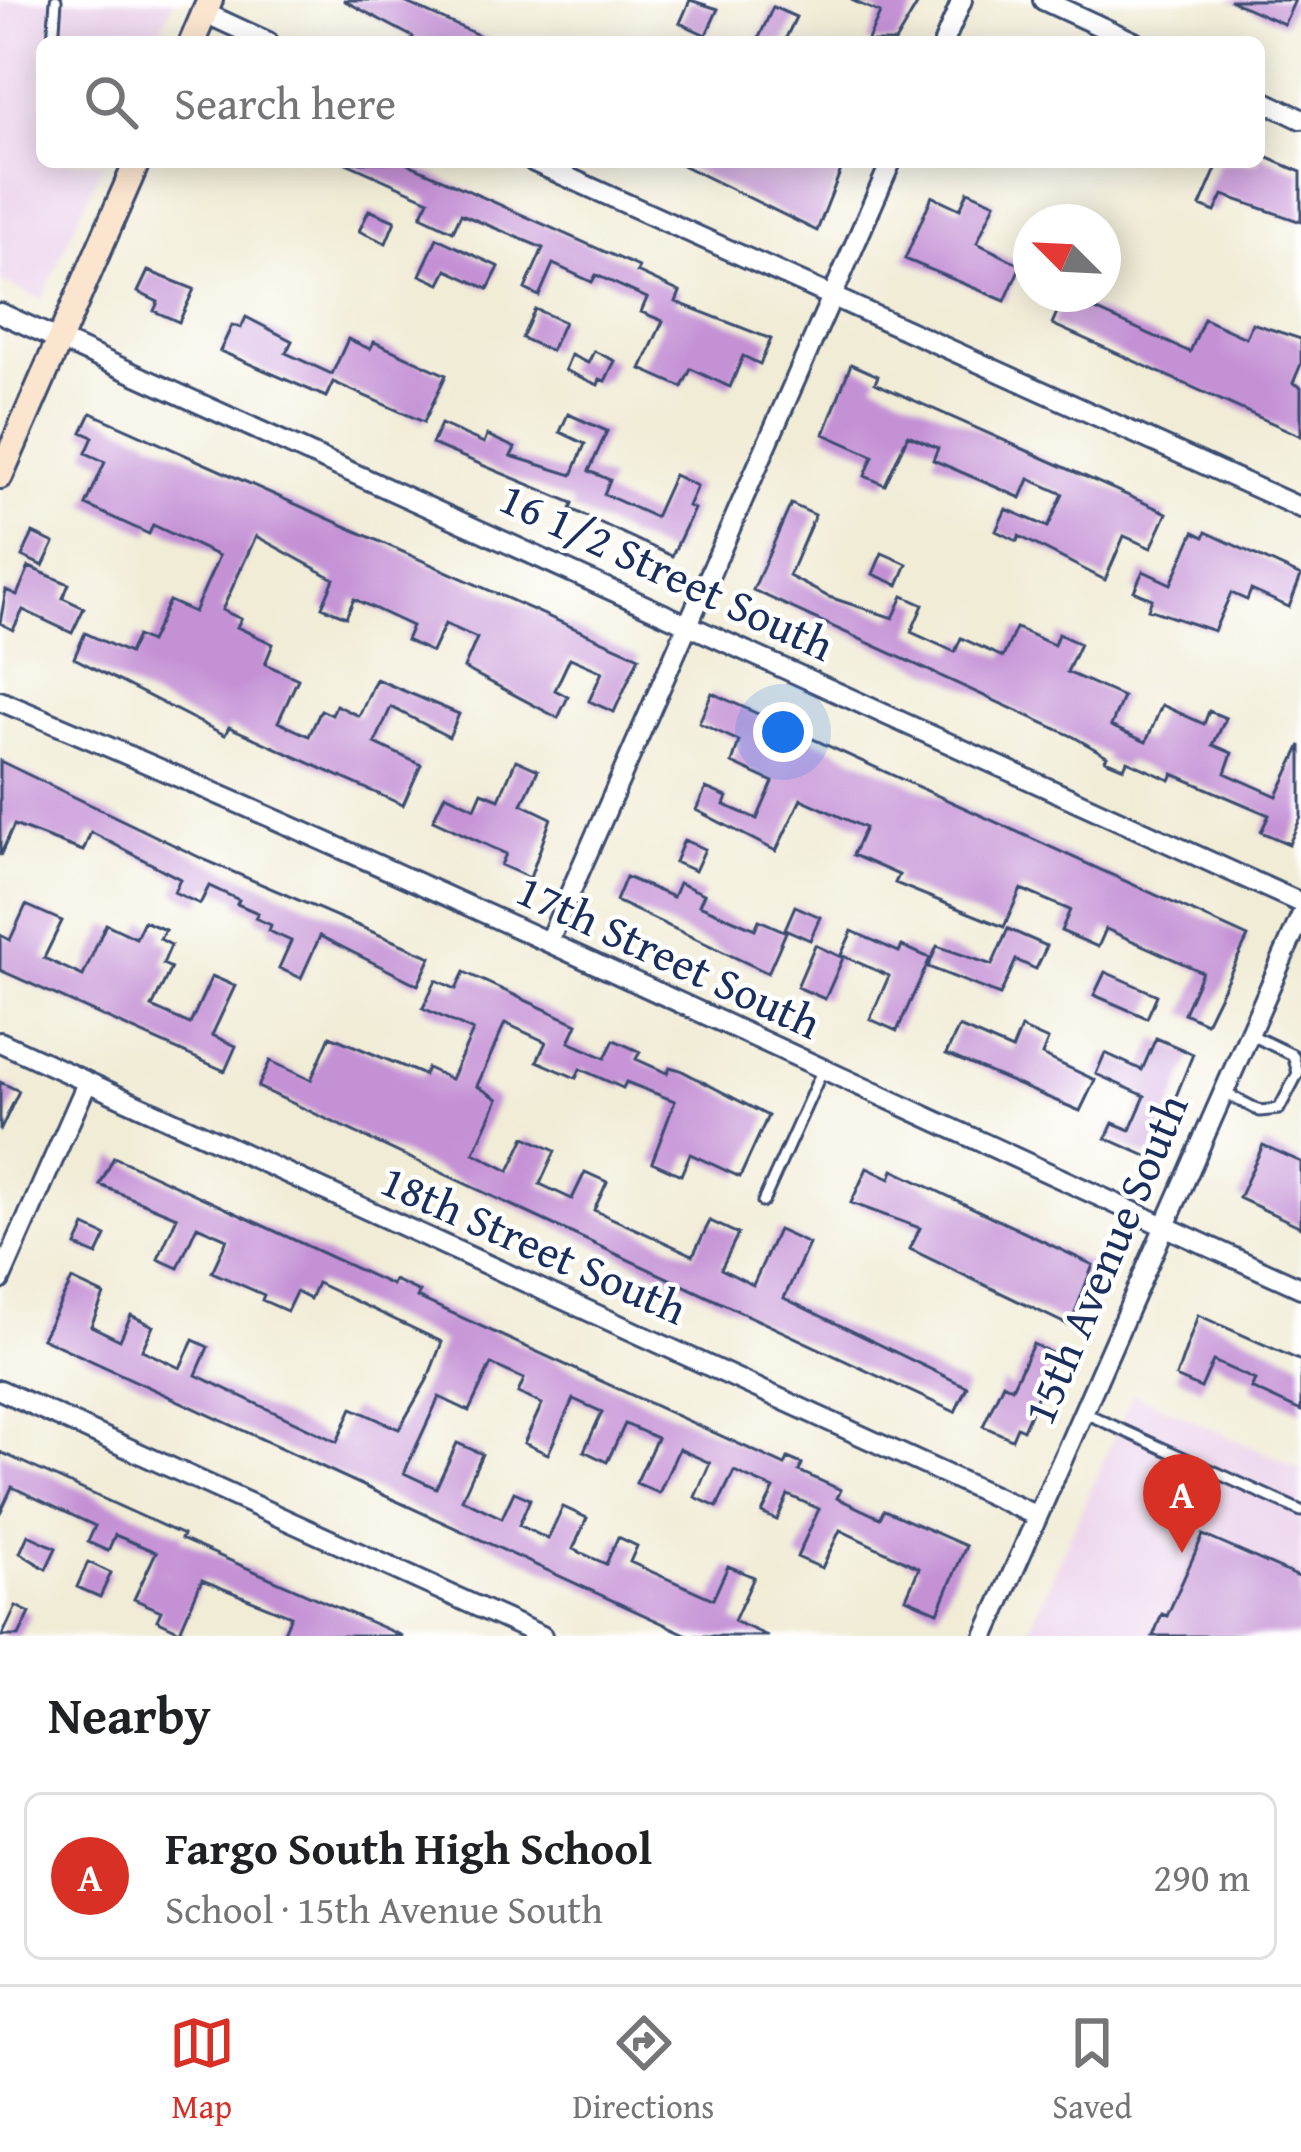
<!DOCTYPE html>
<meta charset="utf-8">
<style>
body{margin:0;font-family:"Gentium Book Plus",serif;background:#f6f6f6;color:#202124}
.compass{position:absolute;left:1013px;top:204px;width:108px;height:108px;border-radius:50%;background:#fff;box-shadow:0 6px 30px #0003;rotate:294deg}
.you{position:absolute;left:783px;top:732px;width:42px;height:42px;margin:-30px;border:9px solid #fff;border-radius:50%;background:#1a73e8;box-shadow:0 0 0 18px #1a73e833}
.badge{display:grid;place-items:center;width:78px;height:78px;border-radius:50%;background:#d93025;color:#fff;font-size:39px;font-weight:700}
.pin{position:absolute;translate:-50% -99px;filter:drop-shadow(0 3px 6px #0008)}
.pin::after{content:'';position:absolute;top:63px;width:42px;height:36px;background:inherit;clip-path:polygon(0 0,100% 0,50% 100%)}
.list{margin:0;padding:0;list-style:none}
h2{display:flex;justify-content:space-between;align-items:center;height:156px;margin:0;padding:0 48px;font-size:51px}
h2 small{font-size:39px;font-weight:400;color:#757577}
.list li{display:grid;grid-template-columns:78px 1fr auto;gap:36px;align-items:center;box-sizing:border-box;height:168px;margin:0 24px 24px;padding:0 24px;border:3px solid #e0e0e0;border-radius:18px}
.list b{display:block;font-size:45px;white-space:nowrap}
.list p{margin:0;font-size:39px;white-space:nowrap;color:#757577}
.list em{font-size:39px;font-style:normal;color:#757577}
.icon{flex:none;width:66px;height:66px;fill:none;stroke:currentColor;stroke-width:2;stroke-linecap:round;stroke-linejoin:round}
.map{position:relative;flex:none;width:1301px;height:1636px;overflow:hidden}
.search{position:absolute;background:#fff;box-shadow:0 6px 30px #0003;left:36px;right:36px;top:36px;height:132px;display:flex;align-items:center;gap:30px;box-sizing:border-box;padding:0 42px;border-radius:18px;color:#757577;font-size:45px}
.sheet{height:348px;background:#fff}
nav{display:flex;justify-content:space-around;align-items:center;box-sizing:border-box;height:168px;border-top:3px solid #e0e0e0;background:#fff;font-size:33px;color:#757577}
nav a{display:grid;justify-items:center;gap:6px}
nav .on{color:#d93025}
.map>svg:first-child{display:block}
.built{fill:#ebd1eb}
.building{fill:#c491d5}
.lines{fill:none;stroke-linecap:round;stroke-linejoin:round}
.lane-casing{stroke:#3b4b70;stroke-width:15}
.street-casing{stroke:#3b4b70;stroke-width:24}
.secondary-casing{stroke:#3b4b70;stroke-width:30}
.lane{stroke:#fff;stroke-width:9}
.street{stroke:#fff;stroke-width:18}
.secondary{stroke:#fbe5cf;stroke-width:24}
.labels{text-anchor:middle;stroke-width:9;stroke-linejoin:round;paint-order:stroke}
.street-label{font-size:45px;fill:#1b2f5e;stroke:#fff}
</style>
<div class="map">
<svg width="1301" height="1636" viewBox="0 0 1301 1636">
<rect width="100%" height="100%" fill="#fff"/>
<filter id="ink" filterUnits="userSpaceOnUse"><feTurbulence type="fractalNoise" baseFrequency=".00833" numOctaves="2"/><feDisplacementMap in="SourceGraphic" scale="24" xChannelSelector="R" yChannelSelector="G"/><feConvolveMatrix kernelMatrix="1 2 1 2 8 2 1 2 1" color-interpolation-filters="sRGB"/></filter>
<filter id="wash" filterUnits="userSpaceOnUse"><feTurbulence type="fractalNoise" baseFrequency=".004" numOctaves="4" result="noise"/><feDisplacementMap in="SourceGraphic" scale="48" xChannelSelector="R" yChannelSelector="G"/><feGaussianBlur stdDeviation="2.7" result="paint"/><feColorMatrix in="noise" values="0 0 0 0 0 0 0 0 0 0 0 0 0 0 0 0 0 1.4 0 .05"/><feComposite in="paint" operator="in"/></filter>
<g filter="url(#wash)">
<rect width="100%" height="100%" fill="#f1ecd6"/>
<path class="built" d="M0,0H174L156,42H42V162H103L42,300L0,281Z
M1133,1393L1301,1469V1636H1026Z"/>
<g id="blocks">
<path class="building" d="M343,0H400L494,42H410L413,37Z
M690,0L718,9L706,35L680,23Z
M851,0H920L895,42H867L880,13Z
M1229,0H1295L1284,24Z
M773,7L796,17L784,42H757Z
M1259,154L1301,172V222L1223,195L1215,212L1200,206L1219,162H1259Z
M344,162H404L639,267L637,272L680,292L676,302L771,339L760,364L743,356L730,387L691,369L682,387L641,369L663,321L641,312L647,298L596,275L592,282L553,264L539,296L525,289L543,248L461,214L453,231L421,216L429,200Z
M676,162H844L817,231Z
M968,191L995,203L977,243L1021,265L1005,301L905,259L932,196L960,209Z
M369,210L395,221L386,243L359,231Z
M437,238L499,267L488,289L447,270L440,284L420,275Z
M148,271L194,289L179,322L154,311L158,302L138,292Z
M1064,296L1190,352L1204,319L1246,338L1252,323L1301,339V364L1293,383L1301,387V436L1052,324Z
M535,309L564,322L551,351L522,338Z
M246,317L292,341L286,353L332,374L348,339L370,349L374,342L446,375L424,422L333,382L326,397L220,351L232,325L241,328Z
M594,351L615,361L605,381L600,379L598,385L565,370L571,355L588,363Z
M851,364L878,376L875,383L1167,513L1151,548L1124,536L1105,580L1019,536L1017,541L996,531L1006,509L1048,527L1063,494L1029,479L1021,498L933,460L938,448L908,435L885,485L865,476L873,456L824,434Z
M91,413L639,657L614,712L589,701L602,672L570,658L555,690L568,697L558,718L464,668L477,638L445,624L432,652L406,640L412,626L354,599L346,617L322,607L334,579L256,536L222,610L241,619L237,627L273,644L265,664L298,679L278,722L309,736L321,710L332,715L336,705L359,716L376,679L459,714L449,737L391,707L375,743L421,765L403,805L229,727L225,735L74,658L85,633L129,653L137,636L150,642L169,601L194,612L219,556L153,525L149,534L86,505L105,462L86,453L93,437L82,432Z
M568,414L607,431L589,471L610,480L604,494L655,517L674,475L697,486L688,506L694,509L672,556L571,509L573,503L432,444L441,424L484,443L487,435L515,448L511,456L572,475L585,444L560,432Z
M791,504L815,515L789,576L829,597L893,618L903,596L923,605L911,632L955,652L961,638L1003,657L1016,628L1054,645L1058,634L1080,644L1067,672L1123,697L1111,726L1146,742L1162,705L1204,724L1209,711L1226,718L1213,745L1232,753L1225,773L1277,796L1301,745V817L1289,844L1261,832L1269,815L1173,774L1170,780L1127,761L1124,768L1105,760L1107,756L1074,737L753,590Z
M1194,532L1204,537L1206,532L1301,576L1289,607L1251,590L1247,600L1231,593L1214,631L1148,609L1152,599L1134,591L1143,571L1171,584Z
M33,533L54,543L43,566L22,556Z
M882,553L907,564L898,585L873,574Z
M29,567L69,584L63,598L84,608L72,633L23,610L13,630L0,623L6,590L17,595Z
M712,693L1248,937L1206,1023L1184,1013L1202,972L1106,929L1098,947L1061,931L1070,910L1021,889L1004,927L895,883L899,875L853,855L865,828L801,799L776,851L696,810L706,788L727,797L724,805L757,819L773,782L732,763L739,741L699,723Z
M516,760L538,770L522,804L551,818L530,878L501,865L506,854L433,820L445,794L475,808L482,792L499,799Z
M0,761L205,860L431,957L418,985L320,936L301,978L279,968L291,941L269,931L271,925L255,918L258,913L237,904L239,900L209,886L200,904L174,892L180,879L91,832L83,851L14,825L0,856Z
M684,840L705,849L695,871L675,862Z
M626,877L673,897L679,883L704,894L699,905L755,929L759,920L786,932L768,973L616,901Z
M26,905L62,921L44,958L83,976L106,924L136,938L144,921L165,930L160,939L171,945L163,964L171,968L152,1007L190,1024L212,976L235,986L212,1035L236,1046L225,1071L0,970V935L10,940Z
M795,906L820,917L810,940L785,929Z
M1008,929L1047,946L1036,969L1016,960L1000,995L928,967L937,946L992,965Z
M852,931L899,952L902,946L930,958L897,1031L870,1019L889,976L841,955Z
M815,945L843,958L825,999L797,987Z
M464,972L577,1024L569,1042L605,1058L614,1040L640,1052L636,1059L667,1073L670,1067L680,1070L768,1116L740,1177L690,1154L681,1175L652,1162L675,1101L626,1082L623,1088L580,1069L576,1078L537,1061L546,1042L505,1023L477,1086L498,1099L474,1153L509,1171L525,1137L555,1151L540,1184L572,1199L585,1172L607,1182L594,1210L693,1255L710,1221L738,1234L721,1269L753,1285L778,1230L809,1244L784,1298L967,1387L955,1412L258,1087L270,1061L311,1080L330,1036L424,1075L427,1068L451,1079L473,1031L423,1008L436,980L456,989Z
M1105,972L1157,995L1147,1018L1094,995Z
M959,1027L1012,1050L1021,1028L1048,1040L1042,1055L1095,1080L1080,1111L946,1054Z
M1156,1038L1193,1054L1151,1158L1106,1138L1113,1123L1130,1130L1145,1096L1096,1074L1105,1053L1142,1070Z
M0,1082L19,1091L0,1131Z
M1263,1145L1301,1162V1227L1239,1198Z
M114,1157L392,1285L394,1280L420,1292L417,1297L785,1465L788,1458L802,1464L799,1471L841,1490L837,1498L880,1518L884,1510L966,1546L938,1612L906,1598L919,1568L840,1530L822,1568L797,1557L819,1509L788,1495L777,1520L762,1513L774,1489L734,1471L717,1507L695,1497L710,1463L679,1449L659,1493L636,1483L657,1438L625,1424L607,1462L584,1451L602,1412L573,1399L548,1454L524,1443L542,1404L518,1393L524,1379L491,1364L469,1411L439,1397L404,1473L436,1488L457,1443L482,1454L462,1499L502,1518L514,1492L530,1499L519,1525L548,1539L563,1507L587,1518L573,1549L606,1564L618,1537L637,1546L630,1562L713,1599L728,1566L754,1577L734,1621L768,1636H690L42,1338L72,1280L104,1295L91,1326L120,1340L131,1315L153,1326L142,1350L180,1368L193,1340L208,1347L196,1375L337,1442L352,1408L399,1429L427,1380L442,1342L317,1283L310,1299L296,1292L287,1311L262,1300L264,1295L212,1272L227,1239L197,1226L178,1268L158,1259L177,1217L100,1185Z
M867,1168L890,1179L893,1170L1093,1265L1070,1326L910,1249L920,1228L851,1203Z
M85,1226L106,1236L97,1255L76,1246Z
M1198,1315L1301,1361V1411L1251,1388L1255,1380L1213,1361L1201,1388L1176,1377Z
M1033,1344L1055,1355L1023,1430L1017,1427L1012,1439L983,1426L1003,1383L1012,1388Z
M0,1452L183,1535L181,1539L402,1636H282L291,1616L202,1580L180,1631L157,1620L161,1611L134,1599L156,1552L115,1535L108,1551L88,1542L95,1526L12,1487L0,1513Z
M28,1535L56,1548L46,1569L20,1553Z
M1203,1535L1301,1578V1636H1153L1162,1614L1167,1616Z
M88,1562L111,1573L100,1597L77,1587Z
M16,1606L30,1613L19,1636H2Z"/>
</g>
</g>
<g filter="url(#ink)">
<use href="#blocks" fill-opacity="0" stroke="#3b4b70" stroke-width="3"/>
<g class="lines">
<defs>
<path id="lane" d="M53,42L56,0
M1225,1093L1260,1111L1279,1109L1298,1073L1293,1055L1249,1034
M763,1202L822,1071
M1085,1413L1301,1511"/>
<path id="street" d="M1043,0L1134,42
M205,13L268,42
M944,42L962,0
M1259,99L1301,119
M534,162L1301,508
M0,313L1301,903
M0,701C439,884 867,1093 1301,1288
M549,941L891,162
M0,1042L1037,1516
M0,1280L87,1083
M0,1390L542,1636
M985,1636L1301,916"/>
<path id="secondary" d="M192,42L210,0
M0,476L137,162"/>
</defs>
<use href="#lane" class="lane-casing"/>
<use href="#street" class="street-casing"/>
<use href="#secondary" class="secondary-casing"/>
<use href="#lane" class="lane"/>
<use href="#street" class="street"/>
<use href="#secondary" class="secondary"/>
</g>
</g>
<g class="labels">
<g class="street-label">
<text transform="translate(667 571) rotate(25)" y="16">16 1/2 Street South</text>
<text transform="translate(669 956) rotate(25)" y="16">17th Street South</text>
<text transform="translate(534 1244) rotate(24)" y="16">18th Street South</text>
<text transform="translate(1105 1259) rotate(-67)" y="16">15th Avenue South</text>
</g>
</g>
</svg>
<svg class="compass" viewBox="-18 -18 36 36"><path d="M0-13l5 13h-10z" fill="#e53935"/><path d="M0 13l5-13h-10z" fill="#757577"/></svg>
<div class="you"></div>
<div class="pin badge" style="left:1182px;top:1553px">A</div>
<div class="search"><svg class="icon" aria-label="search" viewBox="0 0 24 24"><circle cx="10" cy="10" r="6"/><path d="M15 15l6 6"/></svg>Search here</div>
</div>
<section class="sheet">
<h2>Nearby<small></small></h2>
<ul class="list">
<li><span class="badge">A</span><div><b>Fargo South High School</b><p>School · 15th Avenue South</p></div><em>290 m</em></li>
</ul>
</section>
<nav>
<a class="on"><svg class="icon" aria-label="map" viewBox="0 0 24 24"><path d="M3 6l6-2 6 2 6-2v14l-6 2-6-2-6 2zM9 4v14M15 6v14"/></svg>Map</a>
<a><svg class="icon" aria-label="directions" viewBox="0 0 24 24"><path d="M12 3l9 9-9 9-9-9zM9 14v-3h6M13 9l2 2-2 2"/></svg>Directions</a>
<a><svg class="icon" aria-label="saved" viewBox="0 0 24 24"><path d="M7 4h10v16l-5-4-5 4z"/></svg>Saved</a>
</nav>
